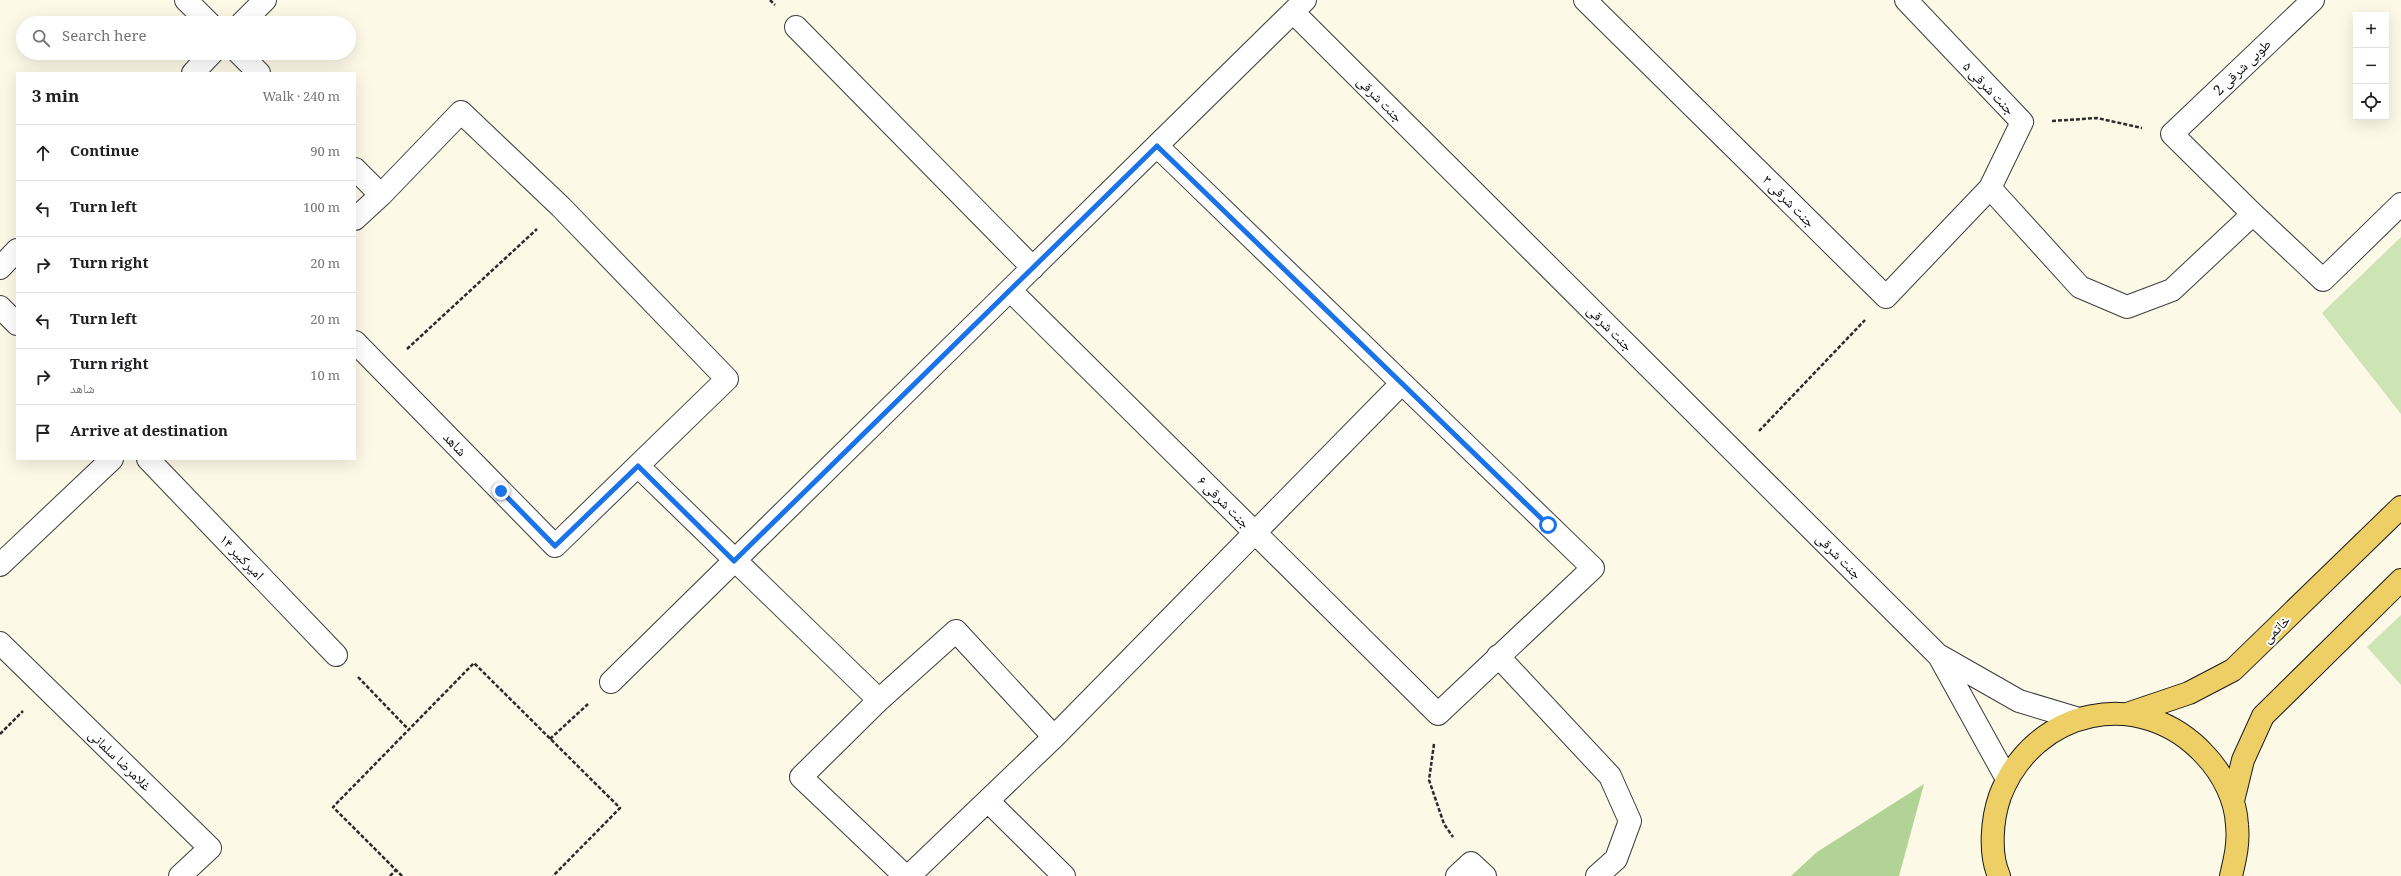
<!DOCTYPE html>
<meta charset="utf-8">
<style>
body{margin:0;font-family:Georgia,"Noto Naskh Arabic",serif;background:#f2f2f2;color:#202124}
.controls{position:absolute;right:12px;top:12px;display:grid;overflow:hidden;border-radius:0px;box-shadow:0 4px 16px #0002}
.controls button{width:36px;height:36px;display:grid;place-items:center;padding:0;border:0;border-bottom:1px solid #e0e0e0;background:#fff;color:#202124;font:20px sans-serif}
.stop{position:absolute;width:12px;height:12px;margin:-9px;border:3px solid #1a73e8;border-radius:50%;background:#fff}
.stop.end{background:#1a73e8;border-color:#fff;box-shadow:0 1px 4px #0008}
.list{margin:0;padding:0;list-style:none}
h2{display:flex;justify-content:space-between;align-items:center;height:52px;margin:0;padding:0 16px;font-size:17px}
h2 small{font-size:13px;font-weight:400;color:#757577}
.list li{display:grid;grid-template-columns:26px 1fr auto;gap:12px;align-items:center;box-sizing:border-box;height:56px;padding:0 16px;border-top:1px solid #e0e0e0}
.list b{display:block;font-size:15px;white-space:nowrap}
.list p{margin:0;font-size:13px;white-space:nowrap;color:#757577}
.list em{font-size:13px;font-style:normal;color:#757577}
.icon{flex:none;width:22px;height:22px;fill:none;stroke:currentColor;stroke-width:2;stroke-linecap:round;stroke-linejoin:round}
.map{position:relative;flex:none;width:2401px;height:876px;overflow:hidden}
.search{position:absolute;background:#fff;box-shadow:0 4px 16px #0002;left:16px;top:16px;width:340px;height:44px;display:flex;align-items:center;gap:10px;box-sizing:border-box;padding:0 14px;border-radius:22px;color:#757577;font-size:15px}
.panel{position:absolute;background:#fff;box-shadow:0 4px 16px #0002;left:16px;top:72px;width:340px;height:388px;border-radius:0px}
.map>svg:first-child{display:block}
.green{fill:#cde4b5}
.forest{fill:#b1d395}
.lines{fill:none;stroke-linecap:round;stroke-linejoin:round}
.minor-casing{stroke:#3c3c3c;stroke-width:24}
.major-casing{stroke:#1a1a1a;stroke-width:24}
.path{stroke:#2b2b2b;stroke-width:2.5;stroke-dasharray:4 2;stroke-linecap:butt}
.minor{stroke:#fff;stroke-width:22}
.major{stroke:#eecf66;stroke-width:22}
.route{stroke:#1a73e8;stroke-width:5}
.labels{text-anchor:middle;stroke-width:4;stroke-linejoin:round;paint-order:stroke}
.street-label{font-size:14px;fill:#090909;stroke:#fff}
</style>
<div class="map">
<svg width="2401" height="876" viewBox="0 0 2401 876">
<rect width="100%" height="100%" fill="#fdf9e7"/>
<path class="green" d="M2401,237V414L2322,313Z
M2401,615V685L2367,647Z"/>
<path class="forest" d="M1924,784L1899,876H1791L1817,852Z"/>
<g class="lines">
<defs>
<path id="minor" d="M186,0L209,23
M1585,0L1886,297L1990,188L2022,122L1906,0
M2313,0L2172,134L2253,214L2323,280L2401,204
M1293,12L1939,656L2007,779
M242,23L265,0
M796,27L1033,268
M239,53L259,73
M193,73L212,53
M355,169L381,195L355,219
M1990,188L2080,287L2127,307L2172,290L2253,214
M0,268L17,250
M1010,290L1438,714L1593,568L1157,146
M0,307L17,324
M355,342L555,546L727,379L561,207L461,112L381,195
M148,459L336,655
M638,466L879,700
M0,565L112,459
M0,643L210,848L180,876
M1498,656L1610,776L1630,821L1616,859L1597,876
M1940,656L2019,701L2079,719
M611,682L1305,0
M1054,737L1402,383
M988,801L1064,876
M905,876L801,777L879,700L956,631L1054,737L909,876
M1457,876L1471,863L1485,876"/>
<path id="major" d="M2127,714L2189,693L2233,670L2401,507
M2233,801L2243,760L2263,716L2401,580
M1999,876C1989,853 1992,819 2000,796C2034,708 2141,685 2205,755C2223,774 2236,800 2237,825C2239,843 2235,859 2231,876"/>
</defs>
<use href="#minor" class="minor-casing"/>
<use href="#major" class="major-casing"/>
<path class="path" d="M770,0L775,5
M2052,121L2097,118L2142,128
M407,349L537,229
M1759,431L1865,320
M358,677L409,730
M0,734L23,711
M550,739L588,704
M1434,744L1429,780L1444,824L1453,837
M390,876L396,870
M402,876L333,807L474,663L620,808L553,876"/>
<use href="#minor" class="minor"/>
<use href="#major" class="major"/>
</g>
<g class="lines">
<path class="route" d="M501,491L555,546L638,466L734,561L1157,146L1548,525"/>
</g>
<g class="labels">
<g class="street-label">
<text transform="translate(2242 67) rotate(-44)" y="5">طوبی شرقی 2</text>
<text transform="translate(1989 88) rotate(46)" y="5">جنت شرقی ۵</text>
<text transform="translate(1380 99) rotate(45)" y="5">جنت شرقی</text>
<text transform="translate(1789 201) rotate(45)" y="5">جنت شرقی ۳</text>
<text transform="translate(1610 328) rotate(45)" y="5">جنت شرقی</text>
<text transform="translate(455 444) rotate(46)" y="5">شاهد</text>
<text transform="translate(1224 502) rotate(45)" y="5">جنت شرقی ۶</text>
<text transform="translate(1839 556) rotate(45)" y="5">جنت شرقی</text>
<text transform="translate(242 557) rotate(46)" y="5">امیرکبیر ۱۴</text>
<text transform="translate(2276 629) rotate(-44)" y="5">خاتمی</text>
<text transform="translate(120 760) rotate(44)" y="5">غلامرضا سلمانی</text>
</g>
</g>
</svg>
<div class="controls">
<button>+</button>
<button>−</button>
<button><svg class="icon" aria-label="locate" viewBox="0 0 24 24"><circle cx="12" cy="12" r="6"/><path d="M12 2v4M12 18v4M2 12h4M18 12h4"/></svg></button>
</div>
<div class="stop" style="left:1548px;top:525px"></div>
<div class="stop end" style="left:501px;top:491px"></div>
<div class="search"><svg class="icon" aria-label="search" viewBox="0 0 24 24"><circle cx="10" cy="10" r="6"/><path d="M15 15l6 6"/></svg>Search here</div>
<section class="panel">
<h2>3 min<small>Walk · 240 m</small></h2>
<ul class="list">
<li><svg class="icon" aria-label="ahead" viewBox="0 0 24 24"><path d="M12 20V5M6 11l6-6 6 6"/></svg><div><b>Continue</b></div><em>90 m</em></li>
<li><svg class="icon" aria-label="left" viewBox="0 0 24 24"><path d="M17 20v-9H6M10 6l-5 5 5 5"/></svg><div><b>Turn left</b></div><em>100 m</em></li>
<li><svg class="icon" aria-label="right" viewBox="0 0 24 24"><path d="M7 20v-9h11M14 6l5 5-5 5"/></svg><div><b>Turn right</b></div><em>20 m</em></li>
<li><svg class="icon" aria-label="left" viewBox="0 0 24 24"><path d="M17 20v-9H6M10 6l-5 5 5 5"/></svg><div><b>Turn left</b></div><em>20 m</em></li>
<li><svg class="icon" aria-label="right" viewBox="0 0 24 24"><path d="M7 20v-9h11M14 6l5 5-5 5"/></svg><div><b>Turn right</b><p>شاهد</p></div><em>10 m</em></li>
<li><svg class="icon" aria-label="arrive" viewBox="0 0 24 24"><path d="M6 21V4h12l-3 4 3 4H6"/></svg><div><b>Arrive at destination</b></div></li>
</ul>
</section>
</div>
